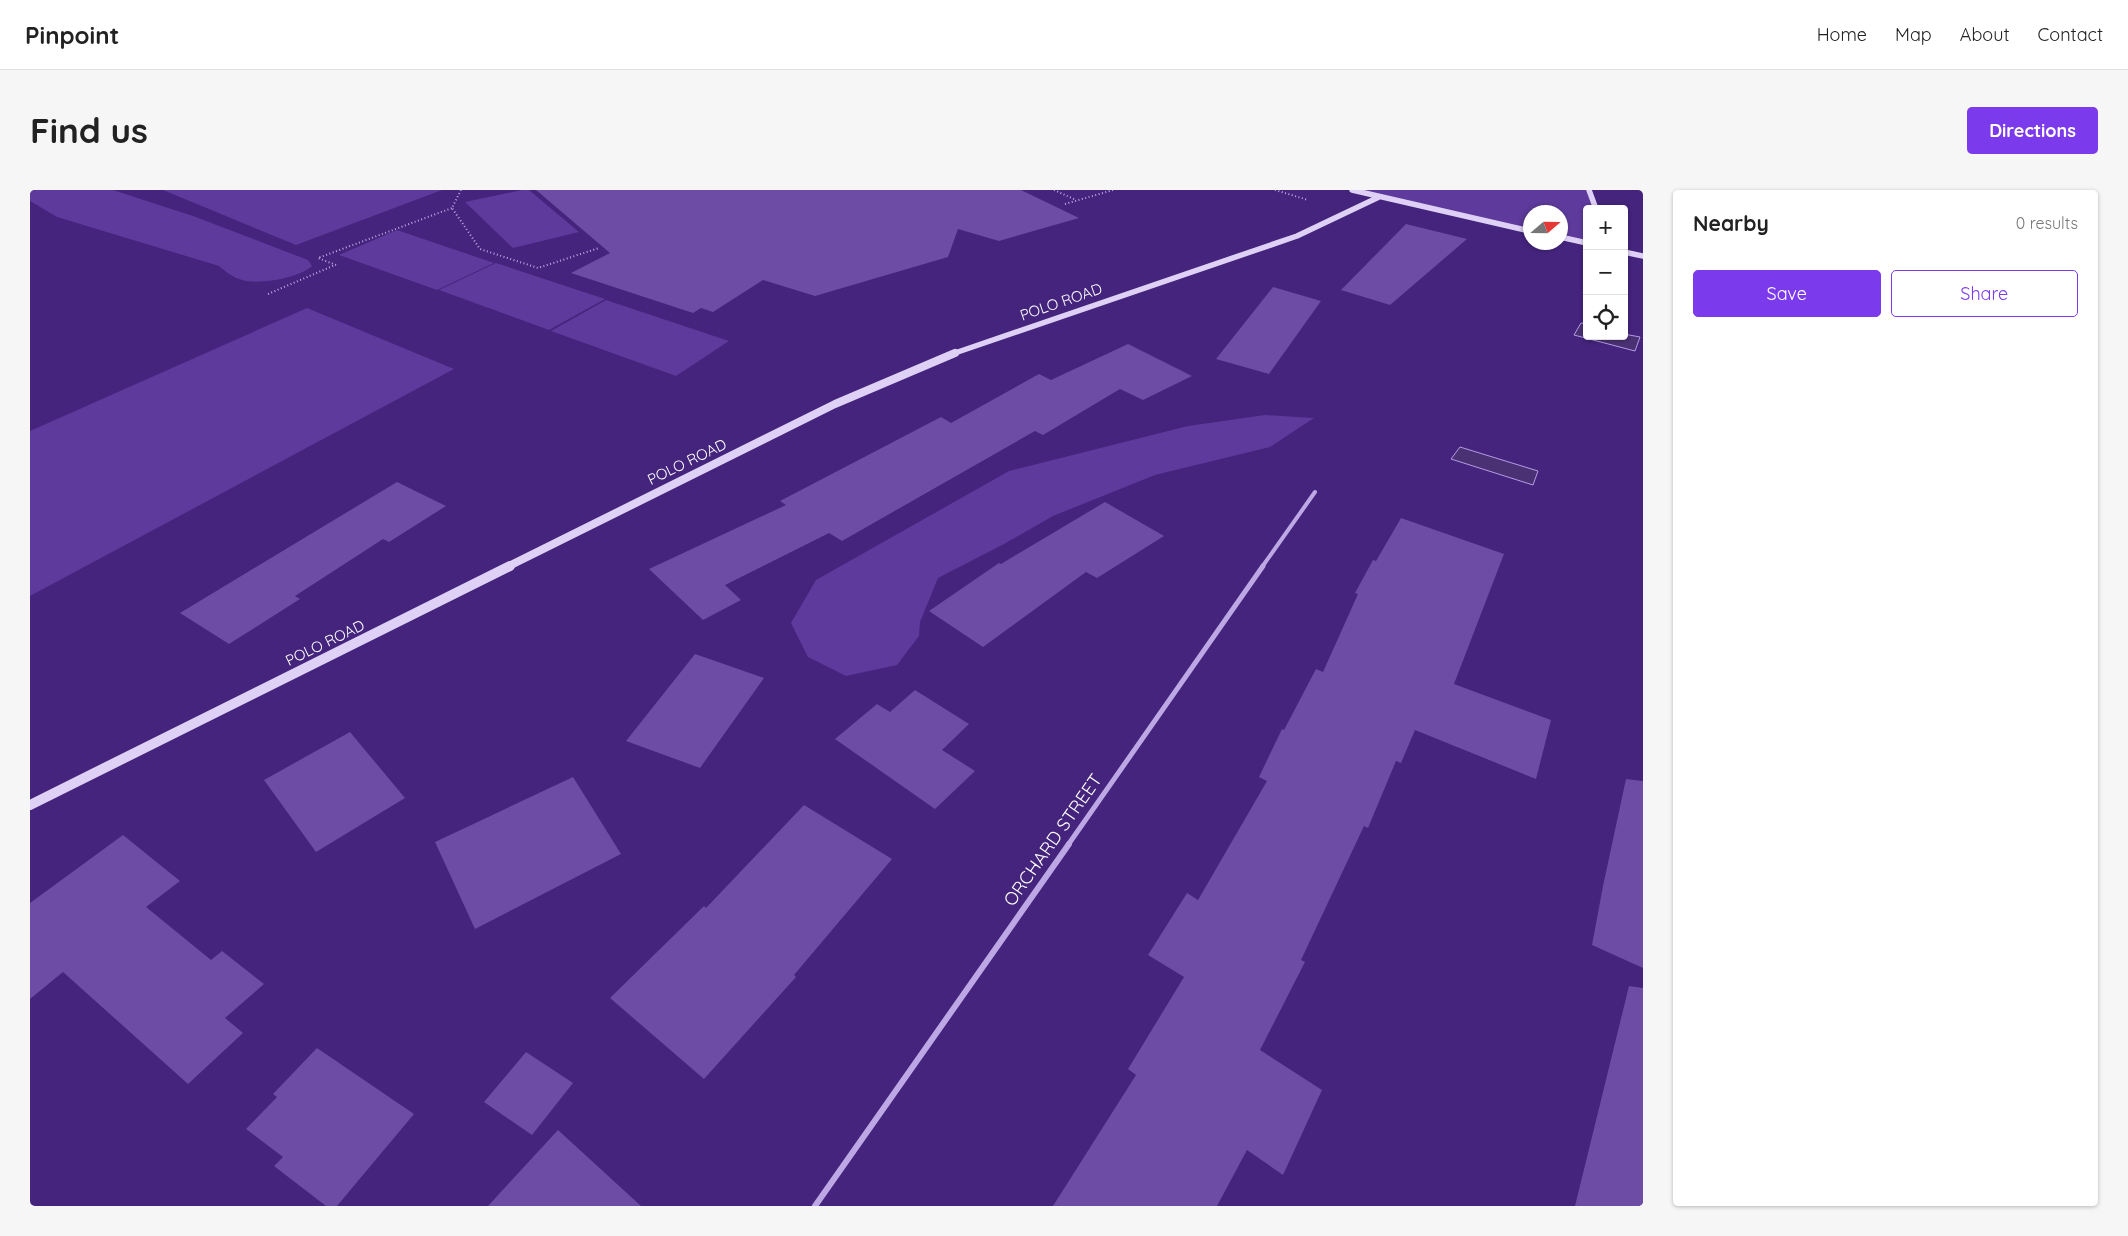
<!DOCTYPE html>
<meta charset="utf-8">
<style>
body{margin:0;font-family:Quicksand,sans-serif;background:#f6f6f6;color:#222}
.controls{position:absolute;right:15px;top:15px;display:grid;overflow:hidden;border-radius:5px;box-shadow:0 1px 4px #0004}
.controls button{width:45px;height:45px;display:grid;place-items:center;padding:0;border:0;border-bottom:1px solid #e0e0e0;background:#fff;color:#222;font:25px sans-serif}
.compass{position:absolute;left:1493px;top:15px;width:45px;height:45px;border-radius:50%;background:#fff;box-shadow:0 1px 4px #0004;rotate:70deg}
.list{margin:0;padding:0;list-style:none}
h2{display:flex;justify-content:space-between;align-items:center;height:65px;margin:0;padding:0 20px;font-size:21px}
h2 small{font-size:16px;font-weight:400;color:#767676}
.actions{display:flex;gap:10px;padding:15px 20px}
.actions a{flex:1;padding:11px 0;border:1px solid #7c3aed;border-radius:5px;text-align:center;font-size:18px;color:#7c3aed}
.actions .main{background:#7c3aed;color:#fff}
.icon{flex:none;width:28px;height:28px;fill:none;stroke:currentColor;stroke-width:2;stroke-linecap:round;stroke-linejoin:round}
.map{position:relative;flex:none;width:1613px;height:1016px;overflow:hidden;border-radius:5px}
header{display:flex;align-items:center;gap:30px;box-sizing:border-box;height:70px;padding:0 25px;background:#fff;border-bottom:1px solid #e0e0e0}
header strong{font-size:24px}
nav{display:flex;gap:28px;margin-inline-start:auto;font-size:18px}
.intro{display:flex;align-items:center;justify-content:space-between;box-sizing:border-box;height:120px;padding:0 30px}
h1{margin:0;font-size:35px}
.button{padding:12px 22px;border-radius:5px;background:#7c3aed;color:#fff;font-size:18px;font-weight:700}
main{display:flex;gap:30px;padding:0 30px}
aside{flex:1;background:#fff;border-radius:5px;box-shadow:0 1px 4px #0004}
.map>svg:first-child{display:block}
.green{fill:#5d3a9b}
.water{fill:#4a3173;stroke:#b59ce6}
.building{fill:#6c4ca5}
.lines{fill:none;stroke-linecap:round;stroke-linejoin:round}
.path{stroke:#bda7e5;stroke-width:2;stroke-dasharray:1 2.5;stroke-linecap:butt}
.street-far2{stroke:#bda7e5;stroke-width:4}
.street-far1{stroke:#bda7e5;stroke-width:5}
.street{stroke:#bda7e5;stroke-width:6}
.secondary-far2{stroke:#ded1f5;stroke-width:5.5}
.secondary-far1{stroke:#ded1f5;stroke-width:8}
.secondary{stroke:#ded1f5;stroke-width:10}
.labels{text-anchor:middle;stroke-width:4.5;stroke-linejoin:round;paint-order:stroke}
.far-street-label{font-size:15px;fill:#fff;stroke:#44247c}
.street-label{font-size:18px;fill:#fff;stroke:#44247c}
</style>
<header>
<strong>Pinpoint</strong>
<nav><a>Home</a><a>Map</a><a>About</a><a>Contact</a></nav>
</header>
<div class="intro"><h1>Find us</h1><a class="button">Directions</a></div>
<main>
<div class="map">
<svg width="1613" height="1016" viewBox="0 0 1613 1016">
<rect width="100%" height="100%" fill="#44247c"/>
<path class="green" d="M0,0H83L163,26L278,70L282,76C269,88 229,95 212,90C202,87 196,82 189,76L27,27L0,11Z
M133,0H412L266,55Z
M492,0H499L549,42L483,58L435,12Z
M1322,0H1559L1566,19H1557V53L1531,47L1530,22H1500V41Z
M367,40L464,73L407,100L309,65Z
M466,73L575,109L519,140L409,100Z
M576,110L699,151L646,186L521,141Z
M277,118L424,179L0,406V241Z
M1235,225L1284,228L1240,257L1125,285L1023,326L974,354L908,388L890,432L889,446L867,475L816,486L778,467L761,433L786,390L979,281L1158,236Z"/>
<path class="water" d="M1551,133L1557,134V146H1594V144L1610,147L1605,161L1544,145Z
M1430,257L1508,281L1503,295L1421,269Z"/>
<path class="building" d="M506,0H991L1049,28L969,51L928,39L918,67L785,106L733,90L683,122L671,118L663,123L541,83L580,63Z
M1376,34L1437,49L1360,115L1311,100Z
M1243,97L1291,111L1239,184L1186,169Z
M1098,154L1162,186L1113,210L1090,199L1013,245L1005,241L812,351L799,343L695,395L711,410L673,430L619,379L756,315L750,311L911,227L921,233L1009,184L1021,190Z
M367,292L416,316L359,352L353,349L265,406L270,409L199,454L150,423Z
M1075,312L1134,346L1067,388L1056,382L953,457L899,421L969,373L971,374Z
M1371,328L1474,364L1424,494L1521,530L1506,589L1385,540L1371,573L1366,571L1338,638L1334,636L1271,770L1275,772L1230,860L1292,900L1253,985L1217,960L1187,1016H1023L1106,885L1098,879L1154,787L1118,765L1157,703L1168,710L1237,591L1229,587L1252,539L1254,540L1286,479L1293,482L1328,404L1325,403L1343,370L1346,371Z
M665,464L734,488L670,578L596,551Z
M885,500L939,534L912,560L945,581L905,619L805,549L847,514L860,522Z
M320,542L375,608L286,662L234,590Z
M543,587L591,664L445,739L405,652Z
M1596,589L1613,591V778L1562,755L1573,696Z
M774,615L862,669L764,785L766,787L674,889L580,808L674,716L676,718Z
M93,645L150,691L116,717L181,770L192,761L234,794L195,828L213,843L158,894L33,782L0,809V713Z
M1599,796L1613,798V1016H1545Z
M287,858L384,924L307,1016H296L244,976L253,967L216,939L247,907L243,904Z
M496,862L543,893L502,945L454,912Z
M528,940L611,1016H458Z"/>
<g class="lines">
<path class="path" d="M431,0L422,18L450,59L508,78L569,58
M1024,0L1046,10
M1245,0L1278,10
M1035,14L1083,0
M306,75L288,68L422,18
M238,104L305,75"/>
<path class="street-far2" d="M1232,377L1285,302"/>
<path class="street-far1" d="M1038,655L1233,376"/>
<path class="street" d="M785,1016L1039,654"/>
<path class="secondary-far2" d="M1322,0L1500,41
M1559,0L1566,19
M1530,47L1557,53
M1594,62L1613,66
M922,164L1267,46L1349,7"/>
<path class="secondary-far1" d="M477,377L805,214L925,163"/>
<path class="secondary" d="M0,615L480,376"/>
</g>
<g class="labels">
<g class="far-street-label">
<text transform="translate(1031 112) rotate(-19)" y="5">POLO ROAD</text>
<text transform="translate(657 272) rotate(-26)" y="5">POLO ROAD</text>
<text transform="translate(295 453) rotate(-26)" y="5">POLO ROAD</text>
</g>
<g class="street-label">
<text transform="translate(1023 650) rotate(-55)" y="6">ORCHARD STREET</text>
</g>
</g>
</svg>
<div class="controls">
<button>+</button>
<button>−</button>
<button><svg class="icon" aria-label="locate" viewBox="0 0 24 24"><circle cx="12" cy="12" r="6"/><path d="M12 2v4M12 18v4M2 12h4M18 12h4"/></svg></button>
</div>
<svg class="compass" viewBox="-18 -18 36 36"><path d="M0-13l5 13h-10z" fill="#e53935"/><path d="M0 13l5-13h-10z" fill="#767676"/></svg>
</div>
<aside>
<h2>Nearby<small>0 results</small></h2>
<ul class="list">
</ul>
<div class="actions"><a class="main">Save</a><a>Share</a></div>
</aside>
</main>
